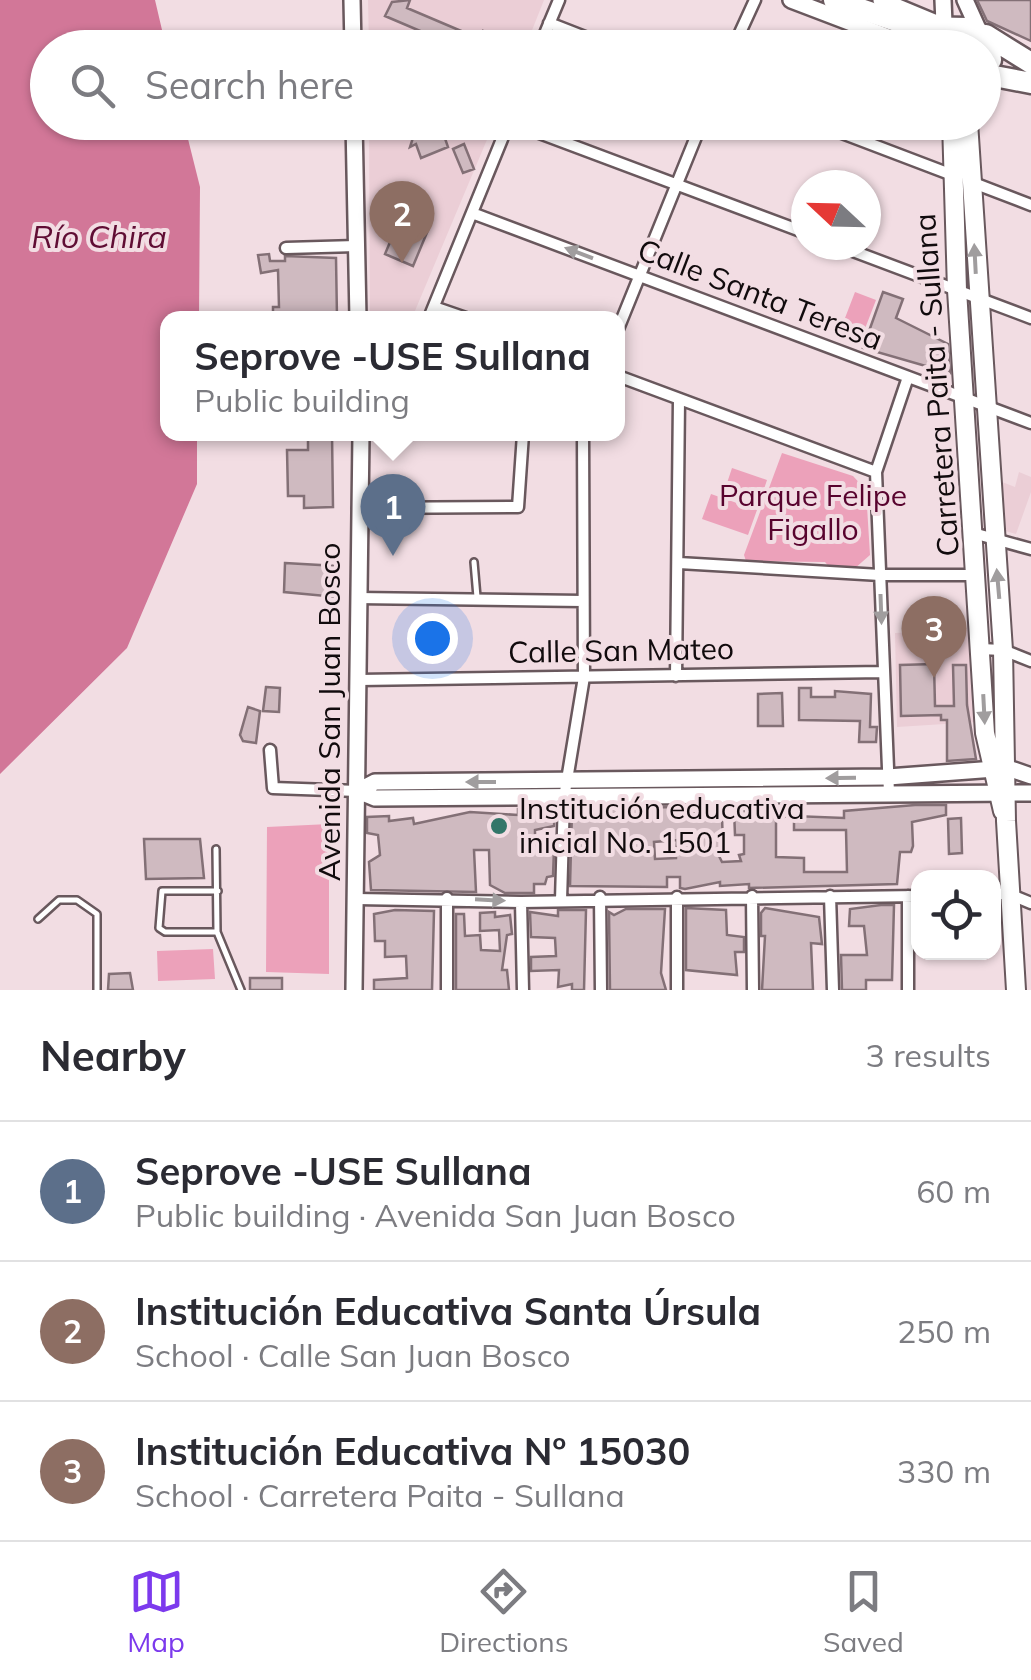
<!DOCTYPE html>
<meta charset="utf-8">
<style>
body{margin:0;font-family:Mulish,sans-serif;background:#f2f2f3;color:#2b2b33}
.controls{position:absolute;right:30px;bottom:30px;display:grid;overflow:hidden;border-radius:20px;box-shadow:0 2px 8px #0004}
.controls button{width:90px;height:90px;display:grid;place-items:center;padding:0;border:0;border-bottom:2px solid #e1e1e2;background:#fff;color:#2b2b33;font:50px sans-serif}
.compass{position:absolute;left:791px;top:170px;width:90px;height:90px;border-radius:50%;background:#fff;box-shadow:0 2px 8px #0004;rotate:292deg}
.you{position:absolute;left:432px;top:638px;width:35px;height:35px;margin:-25px;border:8px solid #fff;border-radius:50%;background:#1a73e8;box-shadow:0 0 0 15px #1a73e833}
.badge{display:grid;place-items:center;width:65px;height:65px;border-radius:50%;background:#7c3aed;color:#fff;font-size:32px;font-weight:700}
.pin{position:absolute;translate:-50% -82px;filter:drop-shadow(0 2px 5px #0008)}
.pin::after{content:'';position:absolute;top:52px;width:35px;height:30px;background:inherit;clip-path:polygon(0 0,100% 0,50% 100%)}
.popup{position:absolute;left:160px;top:311px;width:465px;height:130px;box-sizing:border-box;display:grid;place-content:center;border-radius:20px;background:#fff;filter:drop-shadow(0 2px 8px #0005);font-size:32px;white-space:nowrap;color:#7c7c81}
.popup b{font-size:38px;color:#2b2b33}
.popup::after{content:'';position:absolute;left:50%;top:100%;margin-left:-20px;border:20px solid transparent;border-top-color:#fff}
.list{margin:0;padding:0;list-style:none}
h2{display:flex;justify-content:space-between;align-items:center;height:130px;margin:0;padding:0 40px;font-size:42px}
h2 small{font-size:32px;font-weight:400;color:#7c7c81}
.list li{display:grid;grid-template-columns:65px 1fr auto;gap:30px;align-items:center;box-sizing:border-box;height:140px;padding:0 40px;border-top:2px solid #e1e1e2}
.list b{display:block;font-size:38px;white-space:nowrap}
.list p{margin:0;font-size:32px;white-space:nowrap;color:#7c7c81}
.list em{font-size:32px;font-style:normal;color:#7c7c81}
.icon{flex:none;width:55px;height:55px;fill:none;stroke:currentColor;stroke-width:2;stroke-linecap:round;stroke-linejoin:round}
.map{position:relative;flex:none;width:1031px;height:990px;overflow:hidden}
.search{position:absolute;background:#fff;box-shadow:0 2px 8px #0004;left:30px;right:30px;top:30px;height:110px;display:flex;align-items:center;gap:25px;box-sizing:border-box;padding:0 35px;border-radius:55px;color:#7c7c81;font-size:38px}
.sheet{height:550px;background:#fff}
nav{display:flex;justify-content:space-around;align-items:center;box-sizing:border-box;height:140px;border-top:2px solid #e1e1e2;background:#fff;font-size:28px;color:#7c7c81}
nav a{display:grid;justify-items:center;gap:5px}
nav .on{color:#7c3aed}
.map>svg:first-child{display:block}
.built{fill:#ebced6}
.green{fill:#eca1ba}
.water{fill:#d27798}
.building{fill:#cfbac0;stroke:#837076;stroke-width:2.5;fill-rule:evenodd}
.lines{fill:none;stroke-linecap:round;stroke-linejoin:round}
.lane-casing{stroke:#69585d;stroke-width:10}
.street-casing{stroke:#69585d;stroke-width:15}
.secondary-casing{stroke:#69585d;stroke-width:20}
.primary-casing{stroke:#69585d;stroke-width:22}
.highway-casing{stroke:#69585d;stroke-width:25}
.lane{stroke:#fff;stroke-width:5}
.street{stroke:#fff;stroke-width:10}
.secondary{stroke:#fff;stroke-width:15}
.primary{stroke:#fff;stroke-width:18}
.highway{stroke:#fff;stroke-width:20}
.oneway{fill:#a09d9e}
.poi-dot{fill:#337669;stroke:#f2dde3;stroke-width:4}
.labels{text-anchor:middle;stroke-width:8;stroke-linejoin:round;paint-order:stroke}
.street-label{font-size:30px;fill:#110b0d;stroke:#f2dde3}
.park-label{font-size:30px;fill:#58032e;stroke:#f2dde3}
.poi-label{font-size:30px;fill:#110b0d;stroke:#f2dde3;text-anchor:start}
.water-label{font-size:32px;font-style:italic;fill:#600d34;stroke:#f2dde3}
</style>
<div class="map">
<svg width="1031" height="990" viewBox="0 0 1031 990">
<rect width="100%" height="100%" fill="#f2dde3"/>
<path class="built" d="M368,0H544L525,48L369,47Z
M369,123H494L412,318H370Z
M1019,472L1031,477V492L1016,534L1002,530L997,480L1015,487Z
M970,630L976,722L897,727L895,633Z"/>
<path class="green" d="M855,292L876,300L861,339L840,331Z
M782,453L853,476L866,490L870,555L854,569H831L825,562L746,561L744,555Z
M732,468L767,480L760,501L725,489Z
M711,494L757,510L748,535L702,519Z
M329,824V974L266,972L267,827Z
M213,949L215,979L158,981L157,951Z"/>
<path class="water" d="M0,0H155L166,47L48,48V122L184,123L200,187L199,318H168V434H197V484L127,648L0,774Z"/>
<path class="building" d="M410,0L407,8L480,39L483,31L497,37L492,48H460L385,16L392,2Z
M977,0H1031V41L987,21Z
M418,122H459L442,130L448,147L421,158L416,144L410,147Z
M464,144L474,169L463,173L453,149Z
M403,211L431,223L413,266L385,254Z
M269,254L270,261H285V256L336,258L337,318H273V307H279L278,270L261,273L258,255Z
M883,292L903,299L896,318L948,344L950,373L863,348Z
M308,434H332L333,507L304,508V496H288L287,450H308Z
M285,563L337,566L336,597L284,592Z
M934,664L935,706H954L953,665H966L967,705L976,759L947,761V720H941V715L901,716L900,665Z
M266,687L280,688L279,712L263,711Z
M799,688H811V697H835V691L871,694L870,727H877L876,742H859L860,721L799,720Z
M782,693L783,726H758V694Z
M248,707L260,711L256,743L243,741L240,735Z
M915,805H946V815L912,822L913,846L911,852H900L897,884L749,888V884L720,886V882L685,889L680,888V877H667V887L570,886L572,810L672,807L673,814L714,813L722,816L723,848L716,850L722,862L741,861L739,855L744,854V835H735L734,810L792,815L776,819V857L804,858V872H847L846,830H794V816L844,818V811ZM677,840L676,858L655,859L654,842Z
M518,809L555,810L554,826L535,830V845L554,849L553,876L547,877L545,884H534V893H505L490,885L489,850H474L476,892L371,890L369,862L380,855L378,835L367,833V817L389,816V821L413,818L414,824L470,812L518,815Z
M961,818L962,853L949,854L948,819Z
M144,839H200L204,878L146,879Z
M881,905H894L892,980H866V990H842L841,955H867L864,926H849L850,909Z
M686,908L726,910L727,935L744,937V952H735L737,975L686,970Z
M765,908L819,917L822,944L811,943L813,990H762L765,936H761V913Z
M626,909H665L661,973L666,990H610L609,912L614,915Z
M395,910L434,911L432,990H374V980L407,978L406,956L385,957V941H375L374,914Z
M558,910H586L584,990H572V984L558,987L559,970L531,971V957L556,956L555,938L531,937L530,912L558,916Z
M495,912V917L510,915L512,934L507,935L502,970H507L509,990H456V914H464L465,936L480,935L481,950L500,951L499,930L480,931V913Z
M130,973L133,990H108L109,974Z
M250,978H282V990H250Z"/>
<g class="lines">
<defs>
<path id="lane" d="M474,562L477,597
M216,849L217,932L241,990
M38,919L59,900H77L97,914V990
M217,932H165L159,928L162,891H218"/>
<path id="street" d="M549,23L613,48
M539,48L559,0
M733,48L755,0
M510,122L806,233
M813,122L955,176
M971,182L1031,205
M472,213L1031,423
M837,245L1031,318
M286,248L356,246
M434,307L466,318
M429,318L509,122
M618,329L702,122
M618,376L876,472
M358,508L518,507L523,434
M973,533L1031,549
M679,563L880,575H976
M357,598L583,601
M980,649L1003,650L1031,661
M676,676L679,400
M359,680L883,672
M270,750L273,788L358,791
M889,793L876,472L908,377
M994,894H1009L1031,903
M752,896L753,990
M830,896L833,990
M600,897L601,990
M447,898V990
M357,899L521,902L918,896
M561,900L564,798L584,677L583,434
M521,902L523,990
M677,990V897
M908,990V896"/>
<path id="secondary" d="M352,0L353,48
M791,0L917,48
M881,0L941,25
M943,0L945,47
M965,0L979,31
M354,122L358,318
M358,791L375,782L888,777L1008,768L1031,776
M358,791L375,798L1031,793
M354,990L361,434"/>
<path id="primary" d="M952,122L957,290L985,733L1003,811
M968,122L1003,650L1006,821L1016,990"/>
<path id="highway" d="M834,0L914,27L967,28
M906,30L935,48
M957,30L973,29L989,40L991,60L984,70
M986,35L1031,63
M984,74L1031,83"/>
</defs>
<use href="#lane" class="lane-casing"/>
<use href="#street" class="street-casing"/>
<use href="#secondary" class="secondary-casing"/>
<use href="#primary" class="primary-casing"/>
<use href="#highway" class="highway-casing"/>
<use href="#lane" class="lane"/>
<use href="#street" class="street"/>
<use href="#secondary" class="secondary"/>
<use href="#primary" class="primary"/>
<use href="#highway" class="highway"/>
</g>
<defs><path id="oneway-solid" d="M-6-.8H1V-3.2L6.5 0L1 3.2V.8H-6Z" transform="scale(2.5)"/></defs>
<g class="oneway">
<use href="#oneway-solid" transform="translate(579 253) rotate(-159)"/>
<use href="#oneway-solid" transform="translate(975 259) rotate(-93)"/>
<use href="#oneway-solid" transform="translate(998 584) rotate(-95)"/>
<use href="#oneway-solid" transform="translate(881 609) rotate(88)"/>
<use href="#oneway-solid" transform="translate(984 709) rotate(87)"/>
<use href="#oneway-solid" transform="translate(841 778) rotate(179)"/>
<use href="#oneway-solid" transform="translate(481 782) rotate(-180)"/>
<use href="#oneway-solid" transform="translate(490 900) rotate(3)"/>
</g>
<circle class="poi-dot" cx="499" cy="826" r="10"/>
<g class="labels">
<g class="street-label">
<text transform="translate(760 295) rotate(21)" y="10">Calle Santa Teresa</text>
<text transform="translate(937 385) rotate(-94)" y="10">Carretera Paita - Sullana</text>
<text transform="translate(621 651) rotate(-1)" y="10">Calle San Mateo</text>
<text transform="translate(330 712) rotate(-90)" y="10">Avenida San Juan Bosco</text>
</g>
<g class="park-label">
<text x="813" y="506">Parque Felipe<tspan x="813" dy="34">Figallo</tspan></text>
</g>
<g class="poi-label">
<text x="519" y="819">Institución educativa<tspan x="519" dy="34">inicial No. 1501</tspan></text>
</g>
<g class="water-label">
<text x="99" y="248">Río Chira</text>
</g>
</g>
</svg>
<div class="controls">
<button><svg class="icon" aria-label="locate" viewBox="0 0 24 24"><circle cx="12" cy="12" r="6"/><path d="M12 2v4M12 18v4M2 12h4M18 12h4"/></svg></button>
</div>
<svg class="compass" viewBox="-18 -18 36 36"><path d="M0-13l5 13h-10z" fill="#e53935"/><path d="M0 13l5-13h-10z" fill="#7c7c81"/></svg>
<div class="you"></div>
<div class="pin badge" style="left:393px;top:556px;background:#5c6f8a">1</div>
<div class="popup"><b>Seprove -USE Sullana</b>Public building</div>
<div class="pin badge" style="left:402px;top:263px;background:#8d6e63">2</div>
<div class="pin badge" style="left:934px;top:678px;background:#8d6e63">3</div>
<div class="search"><svg class="icon" aria-label="search" viewBox="0 0 24 24"><circle cx="10" cy="10" r="6"/><path d="M15 15l6 6"/></svg>Search here</div>
</div>
<section class="sheet">
<h2>Nearby<small>3 results</small></h2>
<ul class="list">
<li><span class="badge" style="background:#5c6f8a">1</span><div><b>Seprove -USE Sullana</b><p>Public building · Avenida San Juan Bosco</p></div><em>60 m</em></li>
<li><span class="badge" style="background:#8d6e63">2</span><div><b>Institución Educativa Santa Úrsula</b><p>School · Calle San Juan Bosco</p></div><em>250 m</em></li>
<li><span class="badge" style="background:#8d6e63">3</span><div><b>Institución Educativa Nº 15030</b><p>School · Carretera Paita - Sullana</p></div><em>330 m</em></li>
</ul>
</section>
<nav>
<a class="on"><svg class="icon" aria-label="map" viewBox="0 0 24 24"><path d="M3 6l6-2 6 2 6-2v14l-6 2-6-2-6 2zM9 4v14M15 6v14"/></svg>Map</a>
<a><svg class="icon" aria-label="directions" viewBox="0 0 24 24"><path d="M12 3l9 9-9 9-9-9zM9 14v-3h6M13 9l2 2-2 2"/></svg>Directions</a>
<a><svg class="icon" aria-label="saved" viewBox="0 0 24 24"><path d="M7 4h10v16l-5-4-5 4z"/></svg>Saved</a>
</nav>
